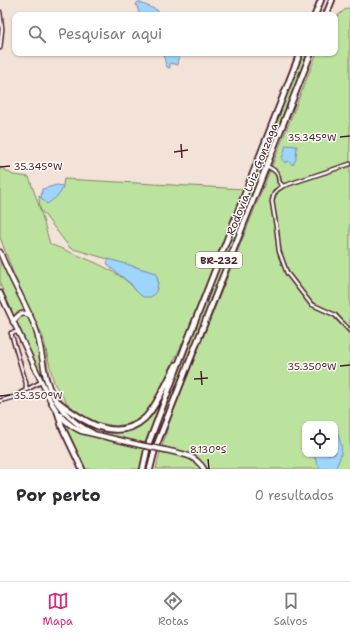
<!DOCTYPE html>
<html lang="pt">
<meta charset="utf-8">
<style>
body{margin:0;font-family:"Shantell Sans",sans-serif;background:#f7f7f7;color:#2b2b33}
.controls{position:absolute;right:12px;bottom:12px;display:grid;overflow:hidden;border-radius:8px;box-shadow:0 1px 3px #0004}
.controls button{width:36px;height:36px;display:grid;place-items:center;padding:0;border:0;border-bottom:1px solid #e1e1e2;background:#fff;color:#2b2b33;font:20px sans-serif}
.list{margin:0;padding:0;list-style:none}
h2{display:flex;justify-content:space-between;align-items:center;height:52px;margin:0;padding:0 16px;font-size:17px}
h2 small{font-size:13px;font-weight:400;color:#7c7c81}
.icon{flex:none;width:22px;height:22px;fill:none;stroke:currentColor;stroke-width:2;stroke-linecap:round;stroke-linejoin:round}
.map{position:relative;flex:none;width:350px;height:469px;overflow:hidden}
.search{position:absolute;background:#fff;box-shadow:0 1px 3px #0004;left:12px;right:12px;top:12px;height:44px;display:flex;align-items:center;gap:10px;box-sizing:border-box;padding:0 14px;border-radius:8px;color:#7c7c81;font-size:15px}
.sheet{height:112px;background:#fff}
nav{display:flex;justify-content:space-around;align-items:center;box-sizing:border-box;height:56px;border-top:1px solid #e1e1e2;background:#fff;font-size:11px;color:#7c7c81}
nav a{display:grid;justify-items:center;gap:2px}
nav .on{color:#db2777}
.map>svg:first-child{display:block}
.green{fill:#bce39e;stroke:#838164;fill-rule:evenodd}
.water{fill:#9dd5fc;stroke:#7c8ca8}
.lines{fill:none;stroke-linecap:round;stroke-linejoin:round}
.street-casing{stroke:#4a1f2b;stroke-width:5.5}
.primary-casing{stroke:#4a1f2b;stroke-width:7}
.highway-casing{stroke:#4a1f2b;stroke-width:8}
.street{stroke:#fdfcf7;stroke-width:2.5}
.primary{stroke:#fdfcf7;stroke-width:4}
.highway{stroke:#fdfcf7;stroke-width:4.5}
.primary-bridge-casing{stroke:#4a1f2b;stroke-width:7;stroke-linecap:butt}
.primary-bridge{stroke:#fdfcf7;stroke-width:4}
.ticks{fill:none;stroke:#4a1f2b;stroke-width:1.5}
.labels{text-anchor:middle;stroke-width:3;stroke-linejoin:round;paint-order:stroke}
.shield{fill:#fdfcf7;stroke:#806168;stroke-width:1}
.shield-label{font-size:10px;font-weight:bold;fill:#4a1f2b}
.street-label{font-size:11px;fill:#4a1f2b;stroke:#fdfcf7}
.ticks-label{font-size:10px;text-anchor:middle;fill:#4a1f2b;stroke:#fdfcf7;stroke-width:3;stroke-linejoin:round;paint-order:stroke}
</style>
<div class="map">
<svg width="350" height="469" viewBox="0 0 350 469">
<rect width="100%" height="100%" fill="#f3e2d8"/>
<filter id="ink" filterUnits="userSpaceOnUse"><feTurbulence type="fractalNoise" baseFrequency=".025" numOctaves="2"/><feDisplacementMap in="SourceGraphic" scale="8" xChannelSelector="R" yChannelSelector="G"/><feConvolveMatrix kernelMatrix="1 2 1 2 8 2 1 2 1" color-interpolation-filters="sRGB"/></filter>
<g filter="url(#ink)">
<path class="green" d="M347,8H350V469H207L198,457L194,455L162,447L170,420L317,53H335V18ZM305,424H335V454H305Z
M302,53H311L285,116L155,447L130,441L148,446L155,449L150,469H84L18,326L16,319L18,316L22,314H29L22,312L17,315L15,318L0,284V250L42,338C43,343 45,348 46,353C48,365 48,378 53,389C55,393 60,397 63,401C81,420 109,439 136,425C152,416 162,393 171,379L156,425L270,128Z
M0,167L13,175L29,177L40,209L39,196L47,203L62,190L64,179L244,189L199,307L187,334L151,407L140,418L128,424L115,426L89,421L67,403L54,383L43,337L14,275L0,237ZM40,209L70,248L156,273L158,281L157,289L136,291C121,269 75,255 50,244Z
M160,452L186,456L201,467L202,469H156Z"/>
<path class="water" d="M138,2L157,10L160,15H140L136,4Z
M164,53H177L180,58L177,60L178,65L170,63V68L167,67L165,62Z
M286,145L297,146L296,159L293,165L288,161L285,163L282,159Z
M57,185L63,186C62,194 54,199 47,204L41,198L42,189Z
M109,259L156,273C159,282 158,288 154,295L150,297H143L136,291L131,284L111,268L107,263Z
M335,425C341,446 346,448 335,469H320L313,454H335Z"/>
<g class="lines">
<defs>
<path id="street" d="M0,12L2,29L0,48
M350,164L283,186L277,190L274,194L272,201L277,232L279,251L287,273L311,304L335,315L350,331
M267,166C275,171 279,172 279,182L283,186
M26,390L41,382
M0,401L14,397L26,390V383L11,333L18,332"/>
<path id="primary" d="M0,252C10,278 25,302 35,327C41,344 42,361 46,378C53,403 70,422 93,433
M0,293L51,402C58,415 68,425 81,431L140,445
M13,322C17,316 21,311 29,315
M165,450C182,454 194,454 204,469"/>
<path id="highway" d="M315,15L321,0
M326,15L332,0
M57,401C81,420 116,445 145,418C157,406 168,380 176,365
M58,413L62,427L82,469
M143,469L148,445L185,347L300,53
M150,469L155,449L311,53"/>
</defs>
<use href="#street" class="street-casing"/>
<use href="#primary" class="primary-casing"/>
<use href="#highway" class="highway-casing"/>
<use href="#street" class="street"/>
<use href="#primary" class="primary"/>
<use href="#highway" class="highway"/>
<defs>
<path id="primary-bridge" d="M140,445L165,450"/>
</defs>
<use href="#primary-bridge" class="primary-bridge-casing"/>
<use href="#primary-bridge" class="primary-bridge"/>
</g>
</g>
<path class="ticks" d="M340,137L350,136M181,144L182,158M174,152L188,150M0,167L10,166M340,366L350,365M201,371L202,385M194,379L208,378M0,396L10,395M208,459L209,469"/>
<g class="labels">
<rect class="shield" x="196" y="252" width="46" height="16" rx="3"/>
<g class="shield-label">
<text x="219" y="264">BR-232</text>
</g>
<g class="street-label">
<text transform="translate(252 179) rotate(-68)" y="4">Rodovia Luiz Gonzaga</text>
</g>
</g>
<g class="ticks-label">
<text x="312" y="141">35.345°W</text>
<text x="38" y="170">35.345°W</text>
<text x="312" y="370">35.350°W</text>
<text x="38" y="399">35.350°W</text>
<text x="208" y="453">8.130°S</text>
</g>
</svg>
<div class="controls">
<button><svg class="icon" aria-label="locate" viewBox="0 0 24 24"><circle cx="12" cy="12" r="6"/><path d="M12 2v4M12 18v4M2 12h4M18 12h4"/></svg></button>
</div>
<div class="search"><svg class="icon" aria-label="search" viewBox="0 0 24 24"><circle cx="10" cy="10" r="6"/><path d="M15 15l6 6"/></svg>Pesquisar aqui</div>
</div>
<section class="sheet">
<h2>Por perto<small>0 resultados</small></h2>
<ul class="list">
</ul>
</section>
<nav>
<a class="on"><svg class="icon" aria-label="map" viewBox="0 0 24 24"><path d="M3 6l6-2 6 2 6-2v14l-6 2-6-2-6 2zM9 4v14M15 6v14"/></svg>Mapa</a>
<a><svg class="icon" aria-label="directions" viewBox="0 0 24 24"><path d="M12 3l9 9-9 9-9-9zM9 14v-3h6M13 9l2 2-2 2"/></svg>Rotas</a>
<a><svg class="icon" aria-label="saved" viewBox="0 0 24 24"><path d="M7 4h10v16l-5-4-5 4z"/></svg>Salvos</a>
</nav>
